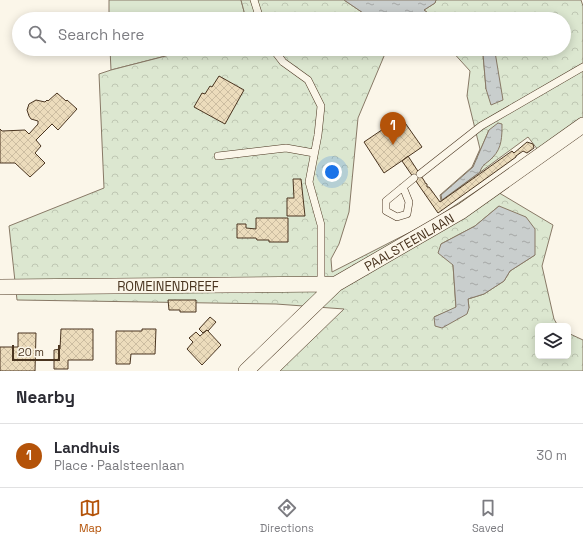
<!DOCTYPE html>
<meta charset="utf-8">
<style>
body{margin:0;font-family:"Space Grotesk",sans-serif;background:#f7f7f7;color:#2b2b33}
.controls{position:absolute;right:12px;bottom:12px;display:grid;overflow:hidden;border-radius:6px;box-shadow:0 2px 10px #0003}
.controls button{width:36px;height:36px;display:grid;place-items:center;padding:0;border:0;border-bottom:1px solid #e1e1e2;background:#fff;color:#2b2b33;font:20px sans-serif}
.scale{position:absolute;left:12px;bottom:10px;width:48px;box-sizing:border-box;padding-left:4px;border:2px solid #4a3520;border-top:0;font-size:11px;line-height:14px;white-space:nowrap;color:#4a3520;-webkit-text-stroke:3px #fbf6e9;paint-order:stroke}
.you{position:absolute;left:332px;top:172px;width:14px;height:14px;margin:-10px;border:3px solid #fff;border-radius:50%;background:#1a73e8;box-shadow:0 0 0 6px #1a73e833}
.badge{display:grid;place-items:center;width:26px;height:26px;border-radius:50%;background:#b45309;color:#fff;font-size:13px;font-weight:700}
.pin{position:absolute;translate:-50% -33px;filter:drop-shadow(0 1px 2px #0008)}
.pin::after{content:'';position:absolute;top:21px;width:14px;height:12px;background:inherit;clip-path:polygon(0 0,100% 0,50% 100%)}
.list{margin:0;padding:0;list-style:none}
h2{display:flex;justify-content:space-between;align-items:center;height:52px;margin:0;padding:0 16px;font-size:17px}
h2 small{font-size:13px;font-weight:400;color:#7c7c81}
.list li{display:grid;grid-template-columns:26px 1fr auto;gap:12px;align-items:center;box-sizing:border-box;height:64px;padding:0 16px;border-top:1px solid #e1e1e2}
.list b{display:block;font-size:15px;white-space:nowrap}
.list p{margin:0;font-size:13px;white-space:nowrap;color:#7c7c81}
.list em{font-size:13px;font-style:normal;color:#7c7c81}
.icon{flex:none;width:22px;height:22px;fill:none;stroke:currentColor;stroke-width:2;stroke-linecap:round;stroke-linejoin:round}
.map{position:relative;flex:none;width:583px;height:371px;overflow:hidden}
.search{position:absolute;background:#fff;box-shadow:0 2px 10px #0003;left:12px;right:12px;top:12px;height:44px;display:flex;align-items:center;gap:10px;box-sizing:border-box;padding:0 14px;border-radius:22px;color:#7c7c81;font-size:15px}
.sheet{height:116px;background:#fff}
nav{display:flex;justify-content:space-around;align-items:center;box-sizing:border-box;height:56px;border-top:1px solid #e1e1e2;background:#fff;font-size:11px;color:#7c7c81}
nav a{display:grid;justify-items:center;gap:2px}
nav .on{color:#b45309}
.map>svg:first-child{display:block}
.grass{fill:#dce7d0;stroke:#887966}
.forest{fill:url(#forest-crowns);stroke:#887966;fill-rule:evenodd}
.water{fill:url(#water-ripples);stroke:#887966}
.building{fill:url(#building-cross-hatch);stroke:#4a3520}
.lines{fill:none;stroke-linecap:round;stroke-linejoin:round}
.service-casing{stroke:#4a3520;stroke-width:8}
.minor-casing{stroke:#4a3520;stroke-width:16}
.service{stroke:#fbf6e9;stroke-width:7}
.minor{stroke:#fbf6e9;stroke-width:15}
.labels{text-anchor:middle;stroke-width:3;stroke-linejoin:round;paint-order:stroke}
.street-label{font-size:13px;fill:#4a3520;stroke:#fbf6e9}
</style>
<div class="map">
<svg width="583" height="371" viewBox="0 0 583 371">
<defs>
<pattern id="forest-crowns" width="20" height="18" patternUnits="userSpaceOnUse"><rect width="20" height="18" fill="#dce7d0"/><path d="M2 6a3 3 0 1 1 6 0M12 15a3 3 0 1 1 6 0" fill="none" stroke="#bec7b2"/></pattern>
<pattern id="water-ripples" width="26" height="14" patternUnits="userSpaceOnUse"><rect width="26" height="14" fill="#c9cecd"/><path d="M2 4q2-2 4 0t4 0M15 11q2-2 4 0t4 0" fill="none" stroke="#a5a8a6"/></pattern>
<pattern id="building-cross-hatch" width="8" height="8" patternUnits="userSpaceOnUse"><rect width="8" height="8" fill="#ecdcbc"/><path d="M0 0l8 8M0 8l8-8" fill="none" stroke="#ccbda1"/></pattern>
</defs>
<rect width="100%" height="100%" fill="#fbf6e9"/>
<path class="grass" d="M109,0H241L246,19H109Z
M110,49H193L111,70Z"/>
<path class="forest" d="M241,0H344L372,19H246Z
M436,0H581L583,6V133L496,191L553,225L542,266L554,319L558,326H538V356H568V333L583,340V371H280L344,309L276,304L17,300L9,226L104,188L99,74L111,70L193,49H387L358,118L349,212L339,244L331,259L332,272L430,222L538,150L528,137L441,201L440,195L472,167L480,149L467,96L470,71L450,49H463L470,53L483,54L486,89L495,52L491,49H564V19H436L424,10L435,3ZM489,130L493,157L481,167L480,172L442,200L441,195L473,167ZM499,206L535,255L510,271L504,281L484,294L468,299L469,308L434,317L456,308L453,265L441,244L475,226Z"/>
<path class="water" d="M344,0H436L435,3L424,10L436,19H372Z
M463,49H491L495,52L503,100L491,105L486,89L483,54L470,53Z
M498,123L502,124C502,136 502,148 493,157C488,163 482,164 480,172L442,200L441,195L473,167L489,130Z
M499,206L526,217L535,229V255L510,271L504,281L484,294L468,299L469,308L467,314L442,328L435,326L434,317L456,307L453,265L438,253L441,244L475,226Z"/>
<path class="building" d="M219,76L244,90L225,124L194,107L202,93L205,94L210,86L212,87Z
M57,93L66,101L67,100L77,109L58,130L52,124L36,140L41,146L35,153L45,163L30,177L15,163H0V129L2,131L25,130L29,134L38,124V121L31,119L29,116L27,110L29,104L36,100L45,102L47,100L48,101Z
M401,117L422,147L384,173L364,142Z
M527,142L533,144L534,148L527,153L523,151L516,156V157L438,213L402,161L408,156L425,182V183L427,184V187H429L440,202L512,151L514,153Z
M293,179H301L305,216H287V198H294Z
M256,218H288V242H269V240H257L256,238H237V224H246V228L256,229Z
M168,300H196V312H180V310H169Z
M210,317L216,322L208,331L207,330L203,333L199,329Z
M61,329H93V360H68V369H54V350L60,349Z
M142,329H156L155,354H131L130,364H116V331H142Z
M207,330L221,345L202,365L187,349L193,342L189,338L196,332L200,336Z
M18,333H36L35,371H0V347H18Z"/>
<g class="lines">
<defs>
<path id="service" d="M254,0L260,19
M273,49L283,62L308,80L321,106L318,135L309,182L321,225V285
M218,156L286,148L314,153
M420,174L481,126L583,67
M403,187L409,202L407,214L397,217L386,211V201L414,178"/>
<path id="minor" d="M0,287L336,284
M246,371L336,284L462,211L583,125"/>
</defs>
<use href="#service" class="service-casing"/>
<use href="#minor" class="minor-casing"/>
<use href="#service" class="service"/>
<use href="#minor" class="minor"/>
</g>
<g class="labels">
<g class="street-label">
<text transform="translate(409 242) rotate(-30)" y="5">PAALSTEENLAAN</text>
<text x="168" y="291">ROMEINENDREEF</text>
</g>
</g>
</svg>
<div class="controls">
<button><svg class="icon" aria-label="layers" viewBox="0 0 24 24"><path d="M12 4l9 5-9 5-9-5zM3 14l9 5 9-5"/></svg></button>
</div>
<div class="scale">20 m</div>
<div class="you"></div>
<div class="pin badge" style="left:393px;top:145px">1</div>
<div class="search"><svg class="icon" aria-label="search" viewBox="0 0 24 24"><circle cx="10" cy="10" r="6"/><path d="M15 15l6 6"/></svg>Search here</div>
</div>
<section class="sheet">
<h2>Nearby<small></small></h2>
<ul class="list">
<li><span class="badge">1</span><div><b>Landhuis</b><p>Place · Paalsteenlaan</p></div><em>30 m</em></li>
</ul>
</section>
<nav>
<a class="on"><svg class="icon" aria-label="map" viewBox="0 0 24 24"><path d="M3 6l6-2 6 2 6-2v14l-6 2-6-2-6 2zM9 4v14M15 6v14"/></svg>Map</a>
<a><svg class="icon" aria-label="directions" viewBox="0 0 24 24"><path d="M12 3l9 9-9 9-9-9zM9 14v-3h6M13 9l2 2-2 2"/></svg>Directions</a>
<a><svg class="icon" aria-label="saved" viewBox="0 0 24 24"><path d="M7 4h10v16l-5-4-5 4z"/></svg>Saved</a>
</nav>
